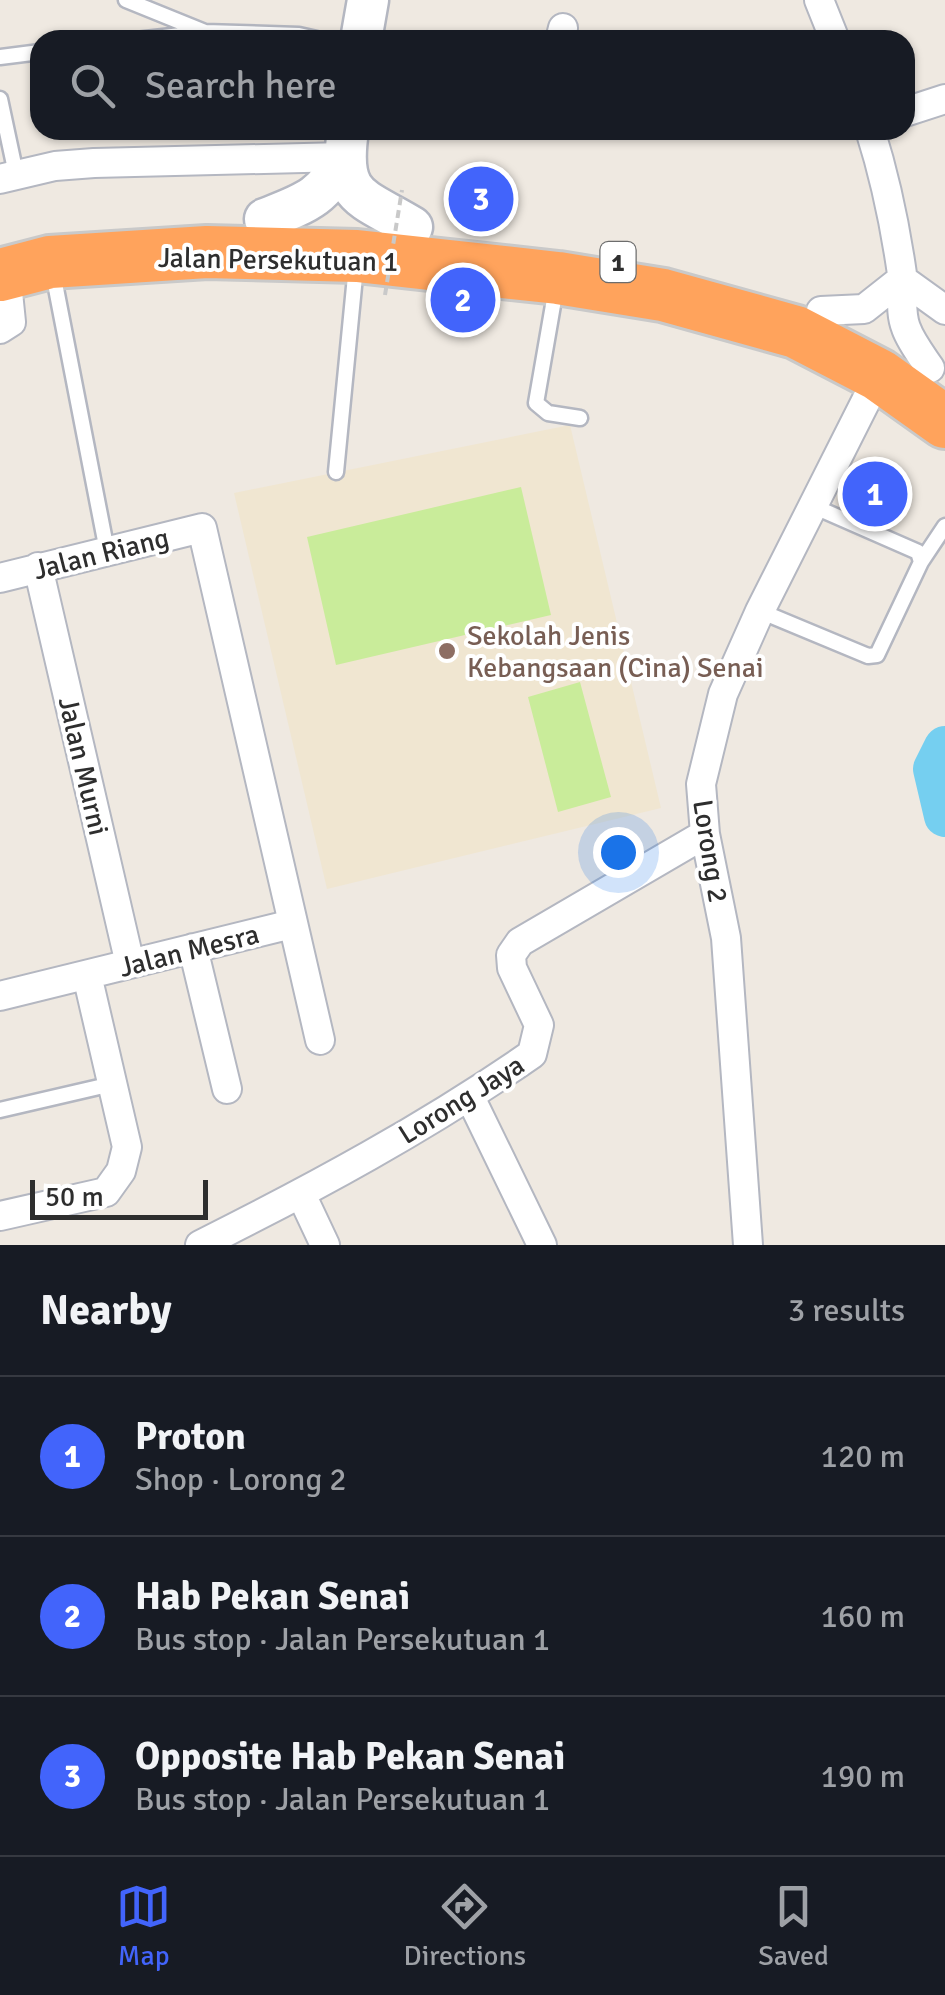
<!DOCTYPE html>
<meta charset="utf-8">
<style>
body{margin:0;font-family:Signika,sans-serif;background:#242831;color:#f1f3f6}
.scale{position:absolute;left:30px;bottom:25px;width:178px;box-sizing:border-box;padding-left:10px;border:5px solid #2e2e2e;border-top:0;font-size:28px;line-height:35px;white-space:nowrap;color:#2e2e2e;-webkit-text-stroke:8px #fff;paint-order:stroke}
.you{position:absolute;left:618px;top:852px;width:35px;height:35px;margin:-25px;border:8px solid #fff;border-radius:50%;background:#1a73e8;box-shadow:0 0 0 15px #1a73e833}
.badge{display:grid;place-items:center;width:65px;height:65px;border-radius:50%;background:#4264fb;color:#fff;font-size:32px;font-weight:700}
.pin{position:absolute;translate:-50% -50%;border:5px solid #fff;box-shadow:0 2px 10px #0006}
.list{margin:0;padding:0;list-style:none}
h2{display:flex;justify-content:space-between;align-items:center;height:130px;margin:0;padding:0 40px;font-size:42px}
h2 small{font-size:32px;font-weight:400;color:#9ea1a6}
.list li{display:grid;grid-template-columns:65px 1fr auto;gap:30px;align-items:center;box-sizing:border-box;height:160px;padding:0 40px;border-top:2px solid #363941}
.list b{display:block;font-size:38px;white-space:nowrap}
.list p{margin:0;font-size:32px;white-space:nowrap;color:#9ea1a6}
.list em{font-size:32px;font-style:normal;color:#9ea1a6}
.icon{flex:none;width:55px;height:55px;fill:none;stroke:currentColor;stroke-width:2;stroke-linecap:round;stroke-linejoin:round}
.map{position:relative;flex:none;width:945px;height:1245px;overflow:hidden}
.search{position:absolute;background:#171b24;box-shadow:0 2px 8px #0004;left:30px;right:30px;top:30px;height:110px;display:flex;align-items:center;gap:25px;box-sizing:border-box;padding:0 35px;border-radius:30px;color:#9ea1a6;font-size:38px}
.sheet{height:610px;background:#171b24}
nav{display:flex;justify-content:space-around;align-items:center;box-sizing:border-box;height:140px;border-top:2px solid #363941;background:#171b24;font-size:28px;color:#9ea1a6}
nav a{display:grid;justify-items:center;gap:5px}
nav .on{color:#4264fb}
.map>svg:first-child{display:block}
.education{fill:#f0e6d1}
.pitch{fill:#c9ec9a}
.lines{fill:none;stroke-linecap:round;stroke-linejoin:round}
.river{stroke:#75cff0;stroke-width:42}
.lane-casing{stroke:#b4b7c1;stroke-width:19}
.street-casing{stroke:#b4b7c1;stroke-width:32}
.secondary-casing{stroke:#b4b7c1;stroke-width:45}
.highway-casing{stroke:#c9c9c9;stroke-width:58}
.lane{stroke:#fff;stroke-width:14}
.street{stroke:#fff;stroke-width:28}
.secondary{stroke:#fff;stroke-width:40}
.highway{stroke:#ffa35c;stroke-width:52}
.path-bridge{stroke:#c9c9c9;stroke-width:4;stroke-dasharray:8 5;stroke-linecap:butt}
.education-dot{fill:#8d6e63;stroke:#fff;stroke-width:4}
.labels{text-anchor:middle;stroke-width:8;stroke-linejoin:round;paint-order:stroke}
.shield{fill:#fff;stroke:#6d6d6d;stroke-width:2.5}
.shield-label{font-size:25px;font-weight:bold;fill:#2e2e2e}
.street-label{font-size:28px;fill:#2e2e2e;stroke:#fff}
.education-label{font-size:28px;fill:#785e54;stroke:#fff;text-anchor:start}
</style>
<div class="map">
<svg width="945" height="1245" viewBox="0 0 945 1245">
<rect width="100%" height="100%" fill="#efe9e1"/>
<path class="education" d="M570,425L661,808L327,889L234,493Z"/>
<path class="pitch" d="M521,487L551,615L336,665L307,537Z
M580,682L611,797L558,812L528,697Z"/>
<g class="lines">
<path class="river" d="M945,747L934,769L945,816"/>
<defs>
<path id="lane" d="M126,0L205,32L299,35L321,40
M136,40L199,33
M0,57L40,52
M0,99L16,174
M53,273L107,551
M556,288L536,403L548,413L580,418
M336,472L356,266
M813,506L918,552L921,562
M760,611L868,656L877,655L921,562L945,526
M0,1110L112,1084"/>
<path id="street" d="M819,0L835,40
M560,40L563,28
M905,112L945,99
M870,130C885,177 895,225 902,274C904,293 899,310 906,328C911,342 922,356 930,368
M0,179L55,166L94,163L344,157
M902,279L945,310
M821,311L864,309L902,279
M0,329L11,322L6,273
M38,567L130,964
M0,578L202,528L320,1040
M193,948L227,1089
M0,996L292,924
M470,1097L542,1245
M301,1194L325,1245
M0,1216L106,1192L121,1171L127,1147L87,975
M200,1245C314,1188 427,1127 532,1054L539,1025L512,968L511,955L520,942L705,834
M748,1245L726,938L705,834L701,784L723,694L760,611L879,375"/>
<path id="secondary" d="M361,40L368,0
M348,130C338,199 361,196 412,227
M265,219C306,203 324,198 344,157"/>
<path id="highway" d="M0,275L50,262L207,252L357,256L558,278L663,295L796,332L879,375L945,422"/>
</defs>
<use href="#lane" class="lane-casing"/>
<use href="#street" class="street-casing"/>
<use href="#secondary" class="secondary-casing"/>
<use href="#highway" class="highway-casing"/>
<use href="#lane" class="lane"/>
<use href="#street" class="street"/>
<use href="#secondary" class="secondary"/>
<use href="#highway" class="highway"/>
<path class="path-bridge" d="M385,295L402,190"/>
</g>
<circle class="education-dot" cx="447" cy="651" r="10"/>
<g class="labels">
<rect class="shield" x="600.5" y="242" width="35" height="40" rx="8"/>
<g class="shield-label">
<text x="618" y="271">1</text>
</g>
<g class="street-label">
<text transform="translate(278 259) rotate(1)" y="10">Jalan Persekutuan 1</text>
<text transform="translate(101 553) rotate(-14)" y="10">Jalan Riang</text>
<text transform="translate(84 766) rotate(77)" y="10">Jalan Murni</text>
<text transform="translate(711 851) rotate(81)" y="10">Lorong 2</text>
<text transform="translate(189 950) rotate(-14)" y="10">Jalan Mesra</text>
<text transform="translate(461 1099) rotate(-32)" y="10">Lorong Jaya</text>
</g>
<g class="education-label">
<text x="467" y="645">Sekolah Jenis<tspan x="467" dy="32">Kebangsaan (Cina) Senai</tspan></text>
</g>
</g>
</svg>
<div class="scale">50 m</div>
<div class="you"></div>
<div class="pin badge" style="left:875px;top:494px">1</div>
<div class="pin badge" style="left:463px;top:300px">2</div>
<div class="pin badge" style="left:481px;top:199px">3</div>
<div class="search"><svg class="icon" aria-label="search" viewBox="0 0 24 24"><circle cx="10" cy="10" r="6"/><path d="M15 15l6 6"/></svg>Search here</div>
</div>
<section class="sheet">
<h2>Nearby<small>3 results</small></h2>
<ul class="list">
<li><span class="badge">1</span><div><b>Proton</b><p>Shop · Lorong 2</p></div><em>120 m</em></li>
<li><span class="badge">2</span><div><b>Hab Pekan Senai</b><p>Bus stop · Jalan Persekutuan 1</p></div><em>160 m</em></li>
<li><span class="badge">3</span><div><b>Opposite Hab Pekan Senai</b><p>Bus stop · Jalan Persekutuan 1</p></div><em>190 m</em></li>
</ul>
</section>
<nav>
<a class="on"><svg class="icon" aria-label="map" viewBox="0 0 24 24"><path d="M3 6l6-2 6 2 6-2v14l-6 2-6-2-6 2zM9 4v14M15 6v14"/></svg>Map</a>
<a><svg class="icon" aria-label="directions" viewBox="0 0 24 24"><path d="M12 3l9 9-9 9-9-9zM9 14v-3h6M13 9l2 2-2 2"/></svg>Directions</a>
<a><svg class="icon" aria-label="saved" viewBox="0 0 24 24"><path d="M7 4h10v16l-5-4-5 4z"/></svg>Saved</a>
</nav>
